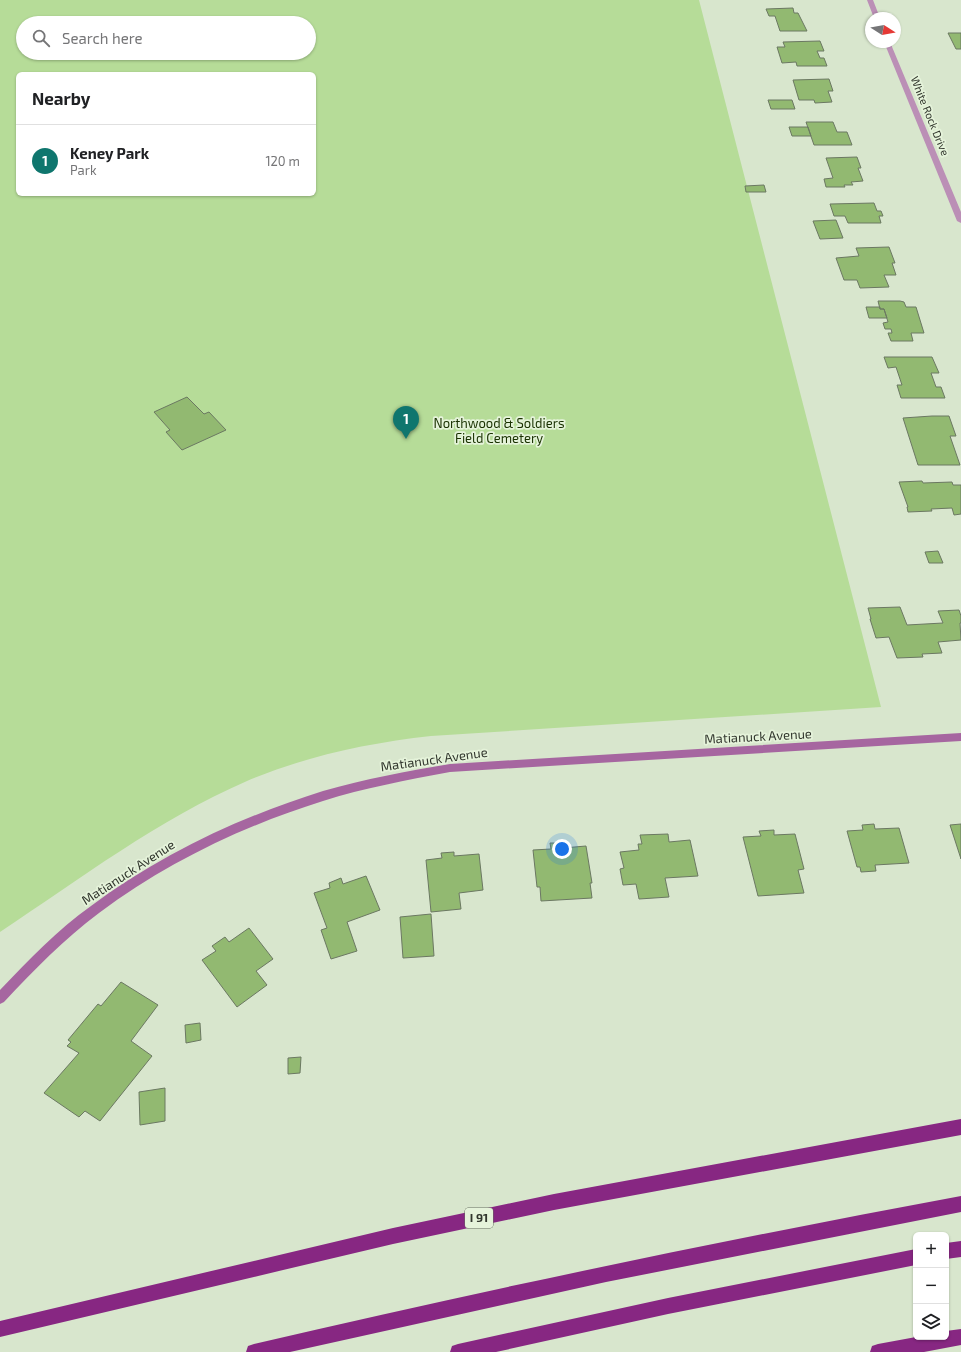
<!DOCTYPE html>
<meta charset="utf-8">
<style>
body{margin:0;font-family:"Exo 2",sans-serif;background:#f2f2f2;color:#202124}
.controls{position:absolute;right:12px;bottom:12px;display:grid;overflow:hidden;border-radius:6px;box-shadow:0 1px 3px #0004}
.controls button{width:36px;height:36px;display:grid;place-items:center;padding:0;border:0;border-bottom:1px solid #e0e0e0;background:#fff;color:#202124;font:20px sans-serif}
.compass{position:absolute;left:865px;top:12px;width:36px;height:36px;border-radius:50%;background:#fff;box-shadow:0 1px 3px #0004;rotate:101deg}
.you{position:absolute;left:562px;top:849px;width:14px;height:14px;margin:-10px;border:3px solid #fff;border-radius:50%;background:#1a73e8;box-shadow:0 0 0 6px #1a73e833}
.badge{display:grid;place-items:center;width:26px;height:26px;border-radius:50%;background:#0f766e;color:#fff;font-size:13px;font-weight:700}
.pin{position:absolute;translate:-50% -33px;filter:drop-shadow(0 1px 2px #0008)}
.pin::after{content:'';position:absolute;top:21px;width:14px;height:12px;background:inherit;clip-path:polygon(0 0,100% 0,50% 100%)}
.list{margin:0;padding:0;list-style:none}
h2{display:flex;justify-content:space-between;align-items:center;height:52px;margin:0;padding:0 16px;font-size:17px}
h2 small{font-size:13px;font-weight:400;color:#757577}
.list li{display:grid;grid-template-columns:26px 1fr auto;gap:12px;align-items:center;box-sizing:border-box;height:72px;padding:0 16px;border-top:1px solid #e0e0e0}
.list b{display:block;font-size:15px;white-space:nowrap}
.list p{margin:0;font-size:13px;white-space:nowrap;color:#757577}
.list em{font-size:13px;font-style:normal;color:#757577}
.icon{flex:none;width:22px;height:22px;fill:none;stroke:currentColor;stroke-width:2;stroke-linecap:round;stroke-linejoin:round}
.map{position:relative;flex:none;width:961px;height:1352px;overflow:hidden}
.search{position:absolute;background:#fff;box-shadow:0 1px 3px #0004;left:16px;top:16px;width:300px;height:44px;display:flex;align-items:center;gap:10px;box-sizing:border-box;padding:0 14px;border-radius:22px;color:#757577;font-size:15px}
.panel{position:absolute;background:#fff;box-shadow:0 1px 3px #0004;left:16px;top:72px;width:300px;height:124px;border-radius:6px}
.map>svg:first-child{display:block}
.green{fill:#b6dc98;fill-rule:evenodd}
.building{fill:#92b971;stroke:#6b7862}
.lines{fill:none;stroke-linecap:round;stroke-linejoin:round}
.street{fill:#bb8fb6;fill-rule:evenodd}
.secondary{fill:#a666a0;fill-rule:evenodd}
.highway{fill:#872782;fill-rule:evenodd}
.labels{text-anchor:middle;stroke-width:3.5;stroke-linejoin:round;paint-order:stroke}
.far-street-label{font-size:11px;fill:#31362d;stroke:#e5f3da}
.shield{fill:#e5f3da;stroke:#676f61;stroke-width:1}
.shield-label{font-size:12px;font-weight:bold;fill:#31362d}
.park-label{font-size:13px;fill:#193100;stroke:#e5f3da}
.street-label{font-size:13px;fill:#31362d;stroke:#e5f3da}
</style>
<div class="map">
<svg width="961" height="1352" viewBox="0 0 961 1352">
<rect width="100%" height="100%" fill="#d8e6cd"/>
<path class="green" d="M0,0H699L881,707L431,736C368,743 306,756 247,781C159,819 80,879 0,932ZM23,23H309V53H23ZM18,74H314V194H18Z"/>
<path class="building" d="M793,8L794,13H798L807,31H780L775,16H769L766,9Z
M948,33H961V49H956Z
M820,41L824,51H817L820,58H824L827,66H797L796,62L782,63L777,47H785L783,42Z
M829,79L833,91H828L832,102L815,103L814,100H799L793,80Z
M768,100H792L795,109H771Z
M806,122H833L837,132H847L852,145H814Z
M789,127H808L811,136H792Z
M857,157L861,168H858L863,181L851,182L853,185H844L845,187H826L824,179L833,178L826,158Z
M764,185L766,192H746L745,186Z
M874,203L877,211H881L883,216H879L881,223H848L845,216H834L830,204Z
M836,220L843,238L820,239L813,221Z
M889,247L895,263H892L896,275H884L889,287L860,288L857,280H844L836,258L859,256L856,248Z
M878,301H900L904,302L906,307H916L924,333H911L913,341H891L888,333H892L891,329H885L883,323L888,322L884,309H880Z
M866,307H880V309H884L887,318H869Z
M884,357H932L939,373H931L936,387H941L945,398H901L897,385H902L896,367L888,368Z
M187,397L204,414L209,412L226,430L182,450L166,432L170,430L154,412Z
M932,416H949L956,436H950L960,465H918L903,418Z
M922,481L923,483L952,482L953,485H961V514L954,515L952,508L931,509L932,511L908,512L907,507H908L899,482Z
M938,551L943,563H929L925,552Z
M900,607L907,625L943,623L938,611L959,610L961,616V623H960L961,640L938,642L942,653L922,654L923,657L897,658L889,637L876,638L870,619H871L868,608Z
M874,824L875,829L899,828L909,863L875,865L876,871L861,872L860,867H857L847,831L863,830L862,825Z
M961,824V859L950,825Z
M774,830V835L795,834L804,869L798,870L804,893L758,896L743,837L761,836L759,831Z
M668,834L669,842L690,840L698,876L665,878L669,897L639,899L636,884L623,885L620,869L624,868L620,852L639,850L638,844H642L640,835Z
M550,843H562L563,848L586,846L592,883H590L592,898L541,901L540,887H537L533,850L551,849Z
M454,852V856L479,854L483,890L459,893L461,909L431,912L426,860L442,858L441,853Z
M366,876L380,910L347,922L357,951L331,959L321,930L327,928L314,893L330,888L329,883L341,878L343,884Z
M431,914L434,956L403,958L400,917Z
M249,928L273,959L256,971L267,985L237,1007L202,960L216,951L212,946L225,937L229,942Z
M121,982L158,1005L131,1041L152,1056L100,1121L85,1111L79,1117L44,1093L79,1053L67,1046L71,1042L68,1040L98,1004L101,1006Z
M200,1023L201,1040L186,1043L185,1025Z
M301,1057L300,1073L288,1074V1058Z
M165,1088V1121L140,1125L139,1092Z"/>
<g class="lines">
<path class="street" d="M867,0H873L880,18H874Z
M884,42H890L961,212V223L957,221Z"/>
<path class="secondary" d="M961,733V741L450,772C407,780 364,788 323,801C243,826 166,863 99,913C64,939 34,970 4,1002L0,1004V990C29,960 57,930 91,906C161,854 240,817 323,791C365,779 407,771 450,764Z"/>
<path class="highway" d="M961,1119V1135L554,1210L393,1244L0,1337V1321L393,1228L554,1194Z
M961,1196V1212L606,1282L290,1352H246L248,1346L254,1344C489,1289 724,1240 961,1196Z
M961,1241V1257L946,1259V1243Z
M916,1249V1265L668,1314L496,1352H450L452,1346L458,1344L668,1298Z
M961,1329V1345L924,1352H870L872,1346L878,1344L916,1337H946V1331Z"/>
</g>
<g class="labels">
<g class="far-street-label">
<text transform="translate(930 116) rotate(68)" y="4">White Rock Drive</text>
</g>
<rect class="shield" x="465" y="1208" width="28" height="20" rx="3"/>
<g class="shield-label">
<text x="479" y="1222">I 91</text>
</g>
<g class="park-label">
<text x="499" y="428">Northwood &amp; Soldiers<tspan x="499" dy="15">Field Cemetery</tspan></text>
</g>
<g class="street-label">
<text transform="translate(758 736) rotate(-3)" y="5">Matianuck Avenue</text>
<text transform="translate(434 759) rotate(-8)" y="5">Matianuck Avenue</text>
<text transform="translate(128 872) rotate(-33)" y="5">Matianuck Avenue</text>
</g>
</g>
</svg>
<div class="controls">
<button>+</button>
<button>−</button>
<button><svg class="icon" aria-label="layers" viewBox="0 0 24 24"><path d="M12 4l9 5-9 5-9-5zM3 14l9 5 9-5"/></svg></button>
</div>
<svg class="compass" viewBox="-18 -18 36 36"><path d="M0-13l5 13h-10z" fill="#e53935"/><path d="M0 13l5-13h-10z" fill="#757577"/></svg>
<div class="you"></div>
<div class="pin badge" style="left:406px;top:439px">1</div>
<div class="search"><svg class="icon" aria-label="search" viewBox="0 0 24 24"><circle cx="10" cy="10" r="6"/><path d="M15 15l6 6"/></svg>Search here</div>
<section class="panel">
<h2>Nearby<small></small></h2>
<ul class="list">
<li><span class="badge">1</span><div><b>Keney Park</b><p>Park</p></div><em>120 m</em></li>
</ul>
</section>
</div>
